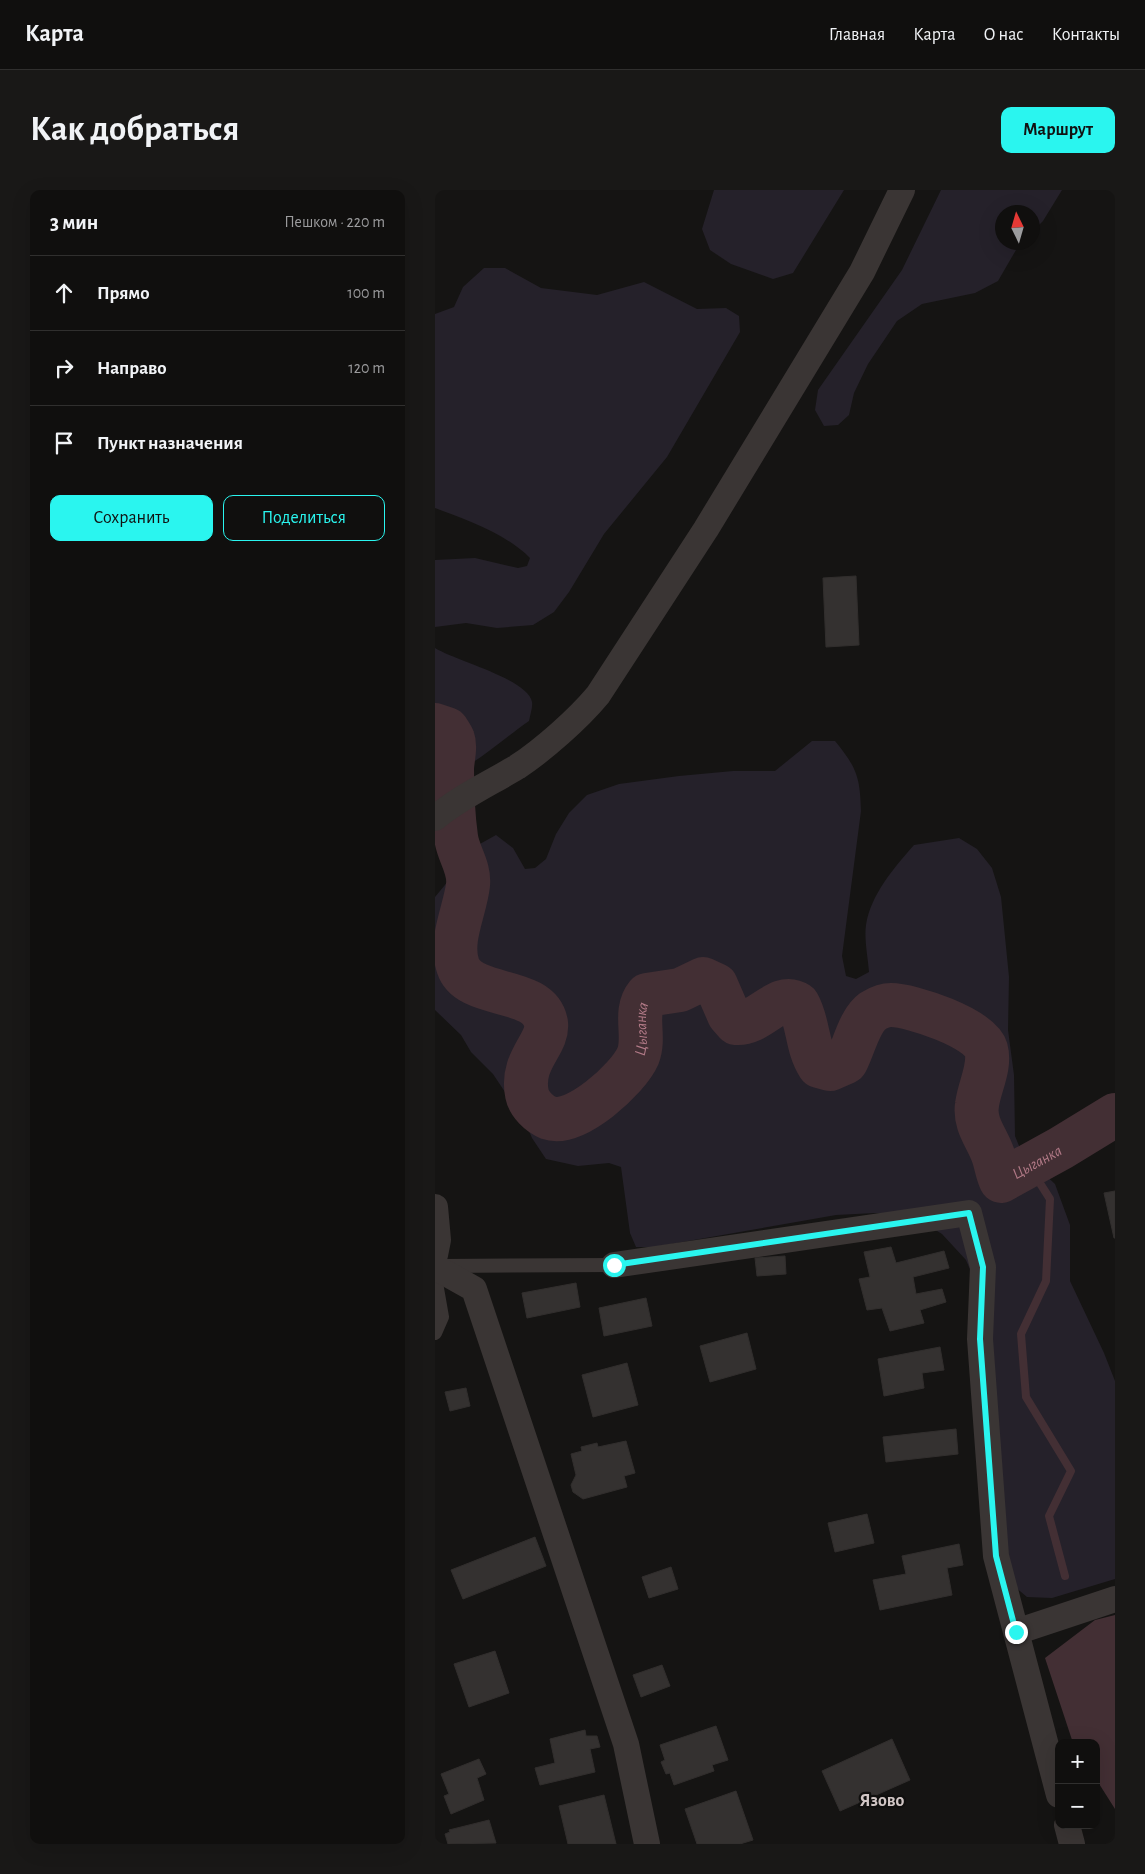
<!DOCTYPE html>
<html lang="ru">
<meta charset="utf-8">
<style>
body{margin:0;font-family:"Alegreya Sans",sans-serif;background:#191817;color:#f1f3f6}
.controls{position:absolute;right:15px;bottom:15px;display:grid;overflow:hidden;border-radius:10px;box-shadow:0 5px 20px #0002}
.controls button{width:45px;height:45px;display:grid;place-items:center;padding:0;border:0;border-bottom:1px solid #302f2e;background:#100f0e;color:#f1f3f6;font:25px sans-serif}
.compass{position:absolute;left:560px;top:15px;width:45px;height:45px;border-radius:50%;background:#100f0e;box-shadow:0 5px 20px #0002;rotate:355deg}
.stop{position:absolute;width:15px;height:15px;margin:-11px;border:4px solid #2af5ef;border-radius:50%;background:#fff}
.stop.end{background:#2af5ef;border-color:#fff;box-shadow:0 1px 5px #0008}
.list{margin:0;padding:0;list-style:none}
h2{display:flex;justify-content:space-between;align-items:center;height:65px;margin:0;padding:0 20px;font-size:21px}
h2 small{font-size:16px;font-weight:400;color:#9c9c9e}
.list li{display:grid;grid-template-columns:32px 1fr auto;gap:15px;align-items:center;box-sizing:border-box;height:75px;padding:0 20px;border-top:1px solid #302f2e}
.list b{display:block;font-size:19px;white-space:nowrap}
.list em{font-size:16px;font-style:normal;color:#9c9c9e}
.actions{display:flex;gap:10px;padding:15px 20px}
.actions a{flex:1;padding:11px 0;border:1px solid #2af5ef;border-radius:10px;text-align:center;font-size:18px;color:#2af5ef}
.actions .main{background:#2af5ef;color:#111}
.icon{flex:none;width:28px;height:28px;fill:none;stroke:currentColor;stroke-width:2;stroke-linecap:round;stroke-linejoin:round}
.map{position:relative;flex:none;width:680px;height:1654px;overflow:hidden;border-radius:10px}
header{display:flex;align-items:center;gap:30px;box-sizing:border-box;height:70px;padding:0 25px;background:#100f0e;border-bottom:1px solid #302f2e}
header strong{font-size:24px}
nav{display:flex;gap:28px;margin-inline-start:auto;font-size:18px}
.intro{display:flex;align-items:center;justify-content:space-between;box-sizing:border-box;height:120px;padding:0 30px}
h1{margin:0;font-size:35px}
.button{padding:12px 22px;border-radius:10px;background:#2af5ef;color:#111;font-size:18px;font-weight:700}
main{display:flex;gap:30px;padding:0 30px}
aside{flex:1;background:#100f0e;border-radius:10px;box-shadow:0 5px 20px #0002}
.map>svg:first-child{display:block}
.green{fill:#25212a}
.water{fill:#432f34}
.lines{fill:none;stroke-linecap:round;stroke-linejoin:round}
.stream{stroke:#432f34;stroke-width:8}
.river{stroke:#432f34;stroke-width:44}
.building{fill:#343130;stroke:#312e2d}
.lane{stroke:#3a3534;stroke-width:14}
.street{stroke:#3a3534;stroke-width:26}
.route{stroke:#2af5ef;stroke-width:6}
.labels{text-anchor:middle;stroke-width:4.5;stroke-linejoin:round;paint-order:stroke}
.water-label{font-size:16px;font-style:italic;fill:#b27a87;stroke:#100f0e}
.quarter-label{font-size:18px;font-weight:bold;fill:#d1c6c5;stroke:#100f0e}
</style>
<header>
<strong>Карта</strong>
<nav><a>Главная</a><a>Карта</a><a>О нас</a><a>Контакты</a></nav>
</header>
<div class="intro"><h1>Как добраться</h1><a class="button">Маршрут</a></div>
<main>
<aside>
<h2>3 мин<small>Пешком · 220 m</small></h2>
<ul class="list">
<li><svg class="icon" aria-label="ahead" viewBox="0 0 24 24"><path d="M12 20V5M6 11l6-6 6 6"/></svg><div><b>Прямо</b></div><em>100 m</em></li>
<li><svg class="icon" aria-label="right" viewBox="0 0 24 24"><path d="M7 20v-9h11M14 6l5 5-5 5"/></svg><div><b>Направо</b></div><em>120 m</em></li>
<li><svg class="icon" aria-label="arrive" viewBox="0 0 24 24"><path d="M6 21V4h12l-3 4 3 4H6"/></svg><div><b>Пункт назначения</b></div></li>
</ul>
<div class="actions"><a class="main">Сохранить</a><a>Поделиться</a></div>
</aside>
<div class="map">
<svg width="680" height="1654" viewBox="0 0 680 1654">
<rect width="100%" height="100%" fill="#151413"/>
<path class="green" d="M279,0H409L358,83L338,89L296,74L275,60L267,39Z
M506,0H627L608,31L598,41V22H568V52L585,53L563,91L540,103L487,114L462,131L433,174L419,203L414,225L403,235L389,236L380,220L383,200L467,80Z
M49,78H70L106,98L162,105L209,92L262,119L291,118L304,126L305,142L232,267L169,344L134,402L119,422L98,435L62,438L31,433L0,437V370L40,368L83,378L92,376L95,368C70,343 32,330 0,318V124L19,117L28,97Z
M0,458C21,471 93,489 97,512C98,517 95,525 94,531C70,547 28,587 0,588Z
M377,551H400C422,578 425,587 426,621L407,766L411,786L421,789L434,782C433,768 429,749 431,735C436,704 459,678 479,655L524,648L542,659L557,678L566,707L574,787L573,840L579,885L580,946L587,963L620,994L635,1035V1091L669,1163L680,1191V1389L617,1408L592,1407L580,1397L571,1355L555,1127L531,1070L507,1044L474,1024L440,1023L401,1025L219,1057H201L195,1043L186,977L174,973L143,976L111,969L97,948L90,932L58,884L36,862L26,845L0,820V707L43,655L61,645L78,658L90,679L100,678L111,669L121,644L134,623L152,605L184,594L244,586L298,581H340Z"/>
<path class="water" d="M680,1425V1619L661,1589V1553H638L610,1468L660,1430Z"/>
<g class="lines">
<path class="stream" d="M594,976L615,1009L611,1091L586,1144L591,1207L636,1281L614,1326L630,1386"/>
<path class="river" id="s1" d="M0,535L12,539C14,542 17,546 18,549C21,557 17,571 17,579C17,602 18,625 21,647C23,664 35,677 33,695C30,721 14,750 23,776C34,810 104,795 111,833C114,854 85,870 92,904C94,914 104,924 114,928C140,937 193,889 203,866C211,846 198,822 212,805L245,800L268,789L281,795L294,825L301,833C325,835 343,801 363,814C374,833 371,856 384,876L395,879L411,872C419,857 424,831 438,821C443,818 450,815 456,815C476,815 545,838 551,859C556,877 544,897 542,915C539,934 552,948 558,965C561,973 562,983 566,991L626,958L680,925"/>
</g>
<path class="building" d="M421,386L424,455L391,457L388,388Z
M680,1001V1048H679L669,1003Z
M456,1057L461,1073L509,1061L514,1078L478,1087L481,1104L507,1099L511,1112L485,1120L489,1133L455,1141L447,1118L432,1120L424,1089L435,1087L429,1062Z
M350,1066L351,1084L322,1086L320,1068Z
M141,1093L145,1117L92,1128L87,1103Z
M211,1108L217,1136L169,1146L164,1118Z
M312,1143L321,1179L275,1192L265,1156Z
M505,1157L509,1180L487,1183L489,1198L449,1206L443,1169Z
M192,1173L203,1215L158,1227L147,1185Z
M31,1198L35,1216L15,1221L10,1202Z
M521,1239L523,1264L451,1272L448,1247Z
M191,1251L200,1283L189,1286L192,1297L148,1309L138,1302L136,1295L141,1285L136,1264L147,1261L146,1257L162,1253L163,1257Z
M432,1324L439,1353L400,1362L393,1333Z
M100,1347L111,1376L28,1409L16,1380Z
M524,1354L528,1375L512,1378L517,1405L445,1420L438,1390L471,1384L467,1366Z
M236,1377L243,1399L214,1408L207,1387Z
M60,1461L74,1503L34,1517L19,1474Z
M227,1475L235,1496L206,1507L198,1485Z
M281,1536L293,1570L277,1575L279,1581L239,1595L235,1583L231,1584L226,1572L230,1570L225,1555Z
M150,1540L151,1546H162L165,1557L155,1559L160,1582L105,1595L100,1578L120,1573L115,1549Z
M457,1549L475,1590L405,1621L387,1581Z
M44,1569L51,1584L42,1588L49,1610L16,1624L9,1606L14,1604L6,1584Z
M301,1601L318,1650L305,1654H262L250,1619Z
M169,1605L181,1654H133L124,1616Z
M54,1630L61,1653L13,1654L10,1644L15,1642L14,1640Z"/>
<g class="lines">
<path class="lane" d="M8,1076L179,1075
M0,1087L7,1127L0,1143"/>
<path class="street" d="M0,628C25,607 54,594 82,577C108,560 143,529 163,505L271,339L427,82L467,0
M0,1017L3,1050L0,1065
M179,1075L534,1023L548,1077L545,1149L561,1366L624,1605
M0,1077L39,1099L191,1554L212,1654
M581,1442L680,1409
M632,1635L637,1654"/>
</g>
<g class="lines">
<path class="route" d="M179,1075L534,1023L548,1077L545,1149L561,1366L581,1442"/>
</g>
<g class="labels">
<g class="water-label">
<text dy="6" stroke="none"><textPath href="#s1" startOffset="616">Цыганка</textPath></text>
<text dy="6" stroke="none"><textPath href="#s1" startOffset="1294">Цыганка</textPath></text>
</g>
<g class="quarter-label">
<text x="447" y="1616">Язово</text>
</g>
</g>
</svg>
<div class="controls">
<button>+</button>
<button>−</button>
</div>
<svg class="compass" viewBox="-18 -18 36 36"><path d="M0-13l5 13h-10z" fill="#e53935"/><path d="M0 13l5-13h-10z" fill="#9c9c9e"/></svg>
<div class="stop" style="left:179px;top:1075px"></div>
<div class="stop end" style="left:581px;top:1442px"></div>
</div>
</main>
